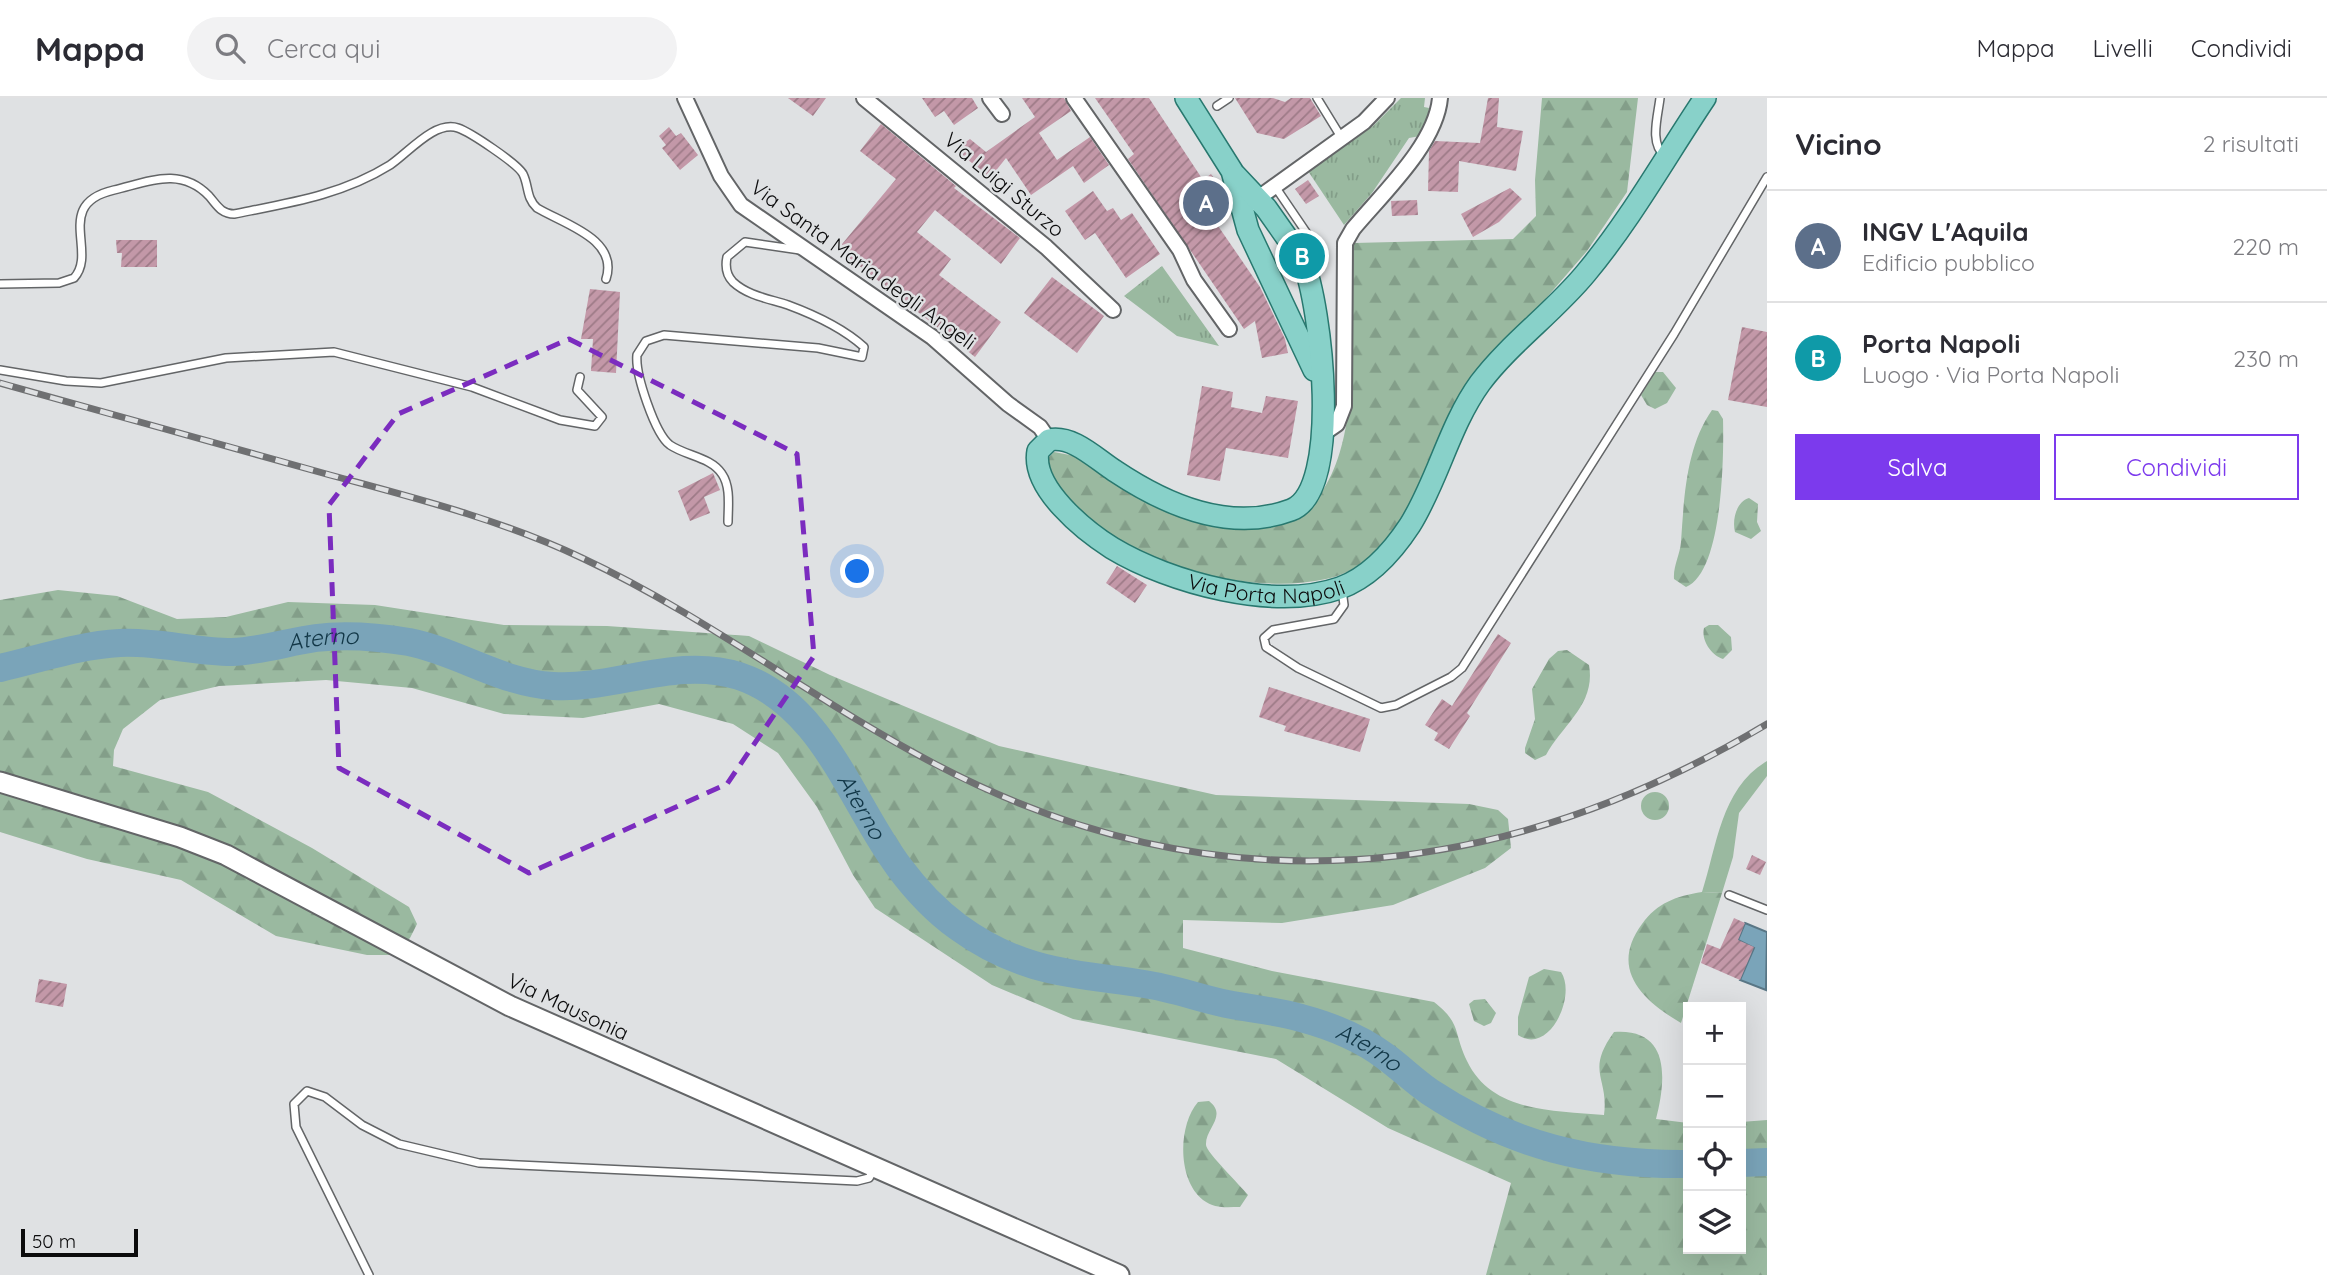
<!DOCTYPE html>
<html lang="it">
<meta charset="utf-8">
<style>
body{margin:0;font-family:Quicksand,sans-serif;background:#f2f2f3;color:#2b2b33}
.controls{position:absolute;right:21px;bottom:21px;display:grid;overflow:hidden;border-radius:0px;box-shadow:0 7px 28px #0002}
.controls button{width:63px;height:63px;display:grid;place-items:center;padding:0;border:0;border-bottom:2px solid #e1e1e2;background:#fff;color:#2b2b33;font:35px sans-serif}
.scale{position:absolute;left:21px;bottom:18px;width:117px;box-sizing:border-box;padding-left:7px;border:4px solid #0b0b0c;border-top:0;font-size:19px;line-height:24px;white-space:nowrap;color:#0b0b0c;-webkit-text-stroke:5px #dfe1e3;paint-order:stroke}
.you{position:absolute;left:858px;top:474px;width:24px;height:24px;margin:-18px;border:5px solid #fff;border-radius:50%;background:#1a73e8;box-shadow:0 0 0 10px #1a73e833}
.badge{display:grid;place-items:center;width:46px;height:46px;border-radius:50%;background:#7c3aed;color:#fff;font-size:23px;font-weight:700}
.pin{position:absolute;translate:-50% -50%;border:4px solid #fff;box-shadow:0 2px 7px #0006}
.list{margin:0;padding:0;list-style:none}
h2{display:flex;justify-content:space-between;align-items:center;height:91px;margin:0;padding:0 28px;font-size:30px}
h2 small{font-size:23px;font-weight:400;color:#7c7c81}
.list li{display:grid;grid-template-columns:46px 1fr auto;gap:21px;align-items:center;box-sizing:border-box;height:112px;padding:0 28px;border-top:2px solid #e1e1e2}
.list b{display:block;font-size:26px;white-space:nowrap}
.list p{margin:0;font-size:23px;white-space:nowrap;color:#7c7c81}
.list em{font-size:23px;font-style:normal;color:#7c7c81}
.actions{display:flex;gap:14px;padding:21px 28px}
.actions a{flex:1;padding:16px 0;border:2px solid #7c3aed;border-radius:0px;text-align:center;font-size:24px;color:#7c3aed}
.actions .main{background:#7c3aed;color:#fff}
.icon{flex:none;width:38px;height:38px;fill:none;stroke:currentColor;stroke-width:2;stroke-linecap:round;stroke-linejoin:round}
.map{position:relative;flex:none;width:1767px;height:1177px;overflow:hidden}
header{display:flex;align-items:center;gap:42px;box-sizing:border-box;height:98px;padding:0 35px;background:#fff;border-bottom:2px solid #e1e1e2}
header strong{font-size:33px}
nav{display:flex;gap:38px;margin-inline-start:auto;font-size:24px}
.search{width:490px;height:63px;background:#f2f2f3;display:flex;align-items:center;gap:18px;box-sizing:border-box;padding:0 24px;border-radius:38px;color:#7c7c81;font-size:26px}
main{display:flex}
aside{flex:1;background:#fff}
.map>svg:first-child{display:block}
.grass{fill:#9ab9a0}
.forest{fill:url(#forest-firs)}
.park{fill:url(#park-tufts)}
.water{fill:#7aa4b9;stroke:#597685;stroke-width:2}
.lines{fill:none;stroke-linecap:round;stroke-linejoin:round}
.river{stroke:#7aa4b9;stroke-width:28}
.building{fill:url(#building-hatch)}
.service-casing{stroke:#636567;stroke-width:10}
.minor-casing{stroke:#636567;stroke-width:18}
.secondary-casing{stroke:#636567;stroke-width:23}
.primary-casing{stroke:#28786f;stroke-width:24}
.service{stroke:#fff;stroke-width:7}
.minor{stroke:#fff;stroke-width:14}
.secondary{stroke:#fff;stroke-width:19}
.primary{stroke:#88d1c9;stroke-width:21}
.rail-casing{stroke:#6f7072;stroke-width:7}
.rail{stroke:#dfe1e3;stroke-width:4.5;stroke-dasharray:13;stroke-linecap:butt}
.marked{fill:none;stroke:#7b2cbf;stroke-width:5;stroke-dasharray:14 9;stroke-linejoin:round}
.labels{text-anchor:middle;stroke-width:5;stroke-linejoin:round;paint-order:stroke}
.street-label{font-size:21px;fill:#0b0b0c;stroke:#dfe1e3}
.water-label{font-size:23px;font-style:italic;fill:#113646;stroke:#dfe1e3}
</style>
<header>
<strong>Mappa</strong>
<div class="search"><svg class="icon" aria-label="search" viewBox="0 0 24 24"><circle cx="10" cy="10" r="6"/><path d="M15 15l6 6"/></svg>Cerca qui</div>
<nav><a>Mappa</a><a>Livelli</a><a>Condividi</a></nav>
</header>
<main>
<div class="map">
<svg width="1767" height="1177" viewBox="0 0 1767 1177">
<defs>
<pattern id="forest-firs" width="22" height="20" patternUnits="userSpaceOnUse" patternTransform="scale(1.75)"><rect width="22" height="20" fill="#9ab9a0"/><path d="M5 1l3.5 6h-7zM16 11l3.5 6h-7z" fill="#839e89"/></pattern>
<pattern id="park-tufts" width="24" height="20" patternUnits="userSpaceOnUse" patternTransform="scale(1.75)"><rect width="24" height="20" fill="#9ab9a0"/><path d="M3 7l-1-3M5 7V3M7 7l1-3M15 17l-1-3M17 17v-4M19 17l1-3" fill="none" stroke="#839e89"/></pattern>
<pattern id="building-hatch" width="6" height="6" patternUnits="userSpaceOnUse" patternTransform="scale(1.75)"><rect width="6" height="6" fill="#c398a8"/><path d="M-1 1l2-2M0 6l6-6M5 7l2-2" fill="none" stroke="#9d7a87"/></pattern>
</defs>
<rect width="100%" height="100%" fill="#dfe1e3"/>
<path class="grass" d="M1767,663V678L1739,715L1733,759L1722,795L1702,794C1717,748 1721,690 1767,663Z"/>
<path class="forest" d="M1542,0H1638L1627,94L1587,153L1535,213L1394,433C1376,456 1355,475 1326,481C1246,499 1124,464 1070,402C1060,390 1049,375 1048,360L1054,354L1075,358L1141,400L1298,419C1371,365 1346,226 1354,145L1513,141L1536,118L1535,82Z
M1655,274H1663L1676,290L1667,305L1655,311L1647,307L1641,297Z
M1712,312L1718,313L1723,321C1724,357 1723,474 1686,489L1674,481C1673,468 1680,457 1681,444C1684,400 1686,349 1712,312Z
M1749,400L1758,406L1757,424L1761,433L1751,441L1735,434C1732,422 1736,404 1749,400Z
M58,492L117,498L177,521L226,519L288,504L375,507L504,527L607,528L749,538L830,577L999,648L1216,697L1469,706L1498,712L1508,721L1511,750L1485,770L1393,807L1282,825L1183,822V850L1272,873L1434,904C1462,926 1453,934 1467,963C1492,1015 1553,1012 1604,1017C1609,979 1585,974 1614,934C1671,930 1666,982 1656,1021L1688,1025V1151H1741V1024L1767,1022V1177H1486L1511,1085L1388,1030L1276,961L1073,921L992,887L875,810L853,777L817,709L778,655L733,626L659,606L583,620L504,616L412,590L326,582L219,588L160,602L123,631L114,652L113,668L208,694L312,750L409,809L417,826L410,840L391,857H367L276,838L181,782L87,761L0,734V502Z
M1709,527H1718L1731,539L1732,552L1723,561C1711,557 1701,542 1704,530Z
M1567,552L1589,567C1596,606 1563,626 1546,657L1535,662L1525,655V650L1535,621L1532,591L1549,561L1558,553Z
M1641 708a14 14 0 1 1 28 0a14 14 0 1 1-28 0Z
M1702,794L1722,795L1681,925C1642,902 1609,871 1642,826C1657,805 1676,798 1702,794Z
M1544,871L1561,874C1577,898 1549,958 1518,937V919L1529,879Z
M1485,901L1496,915L1491,925L1484,928L1474,923L1469,906L1474,902Z
M1209,1003C1228,1018 1205,1030 1206,1047C1206,1054 1241,1088 1248,1097L1240,1109C1226,1109 1215,1111 1203,1102C1177,1082 1178,1027 1198,1004Z"/>
<path class="park" d="M1401,0H1425L1424,9L1429,10L1427,27L1420,38L1409,40L1372,95L1344,127L1308,73L1373,28Z
M1162,168L1219,248L1177,238L1124,198Z"/>
<path class="water" d="M1745,825L1767,834L1766,892L1740,882L1754,850L1738,842Z"/>
<g class="lines">
<g class="river">
<path id="s1" d="M0,570C39,561 80,547 120,545C157,543 194,554 232,554C261,553 288,544 316,540C347,536 379,539 409,544C459,554 501,585 553,588C614,592 677,558 739,578C823,606 851,705 899,769C916,792 936,813 958,829C1021,875 1072,875 1144,886C1172,890 1199,900 1227,906C1251,911 1277,913 1301,920C1331,928 1361,940 1386,959C1401,970 1414,983 1430,994C1512,1048 1591,1067 1688,1066"/>
<path d="M1741,1065L1767,1064"/>
</g>
</g>
<path class="building" d="M788,0H826L813,18Z
M922,0H972L978,10L954,27L944,13L935,19Z
M1022,0H1064L1071,13L1039,35L1057,62L1090,39L1109,67L1084,85L1073,68L1031,97L1006,60L990,80L955,51L970,41L986,54L1035,19Z
M1095,0H1149L1203,82L1211,76L1224,94L1229,117L1216,125L1260,189L1285,241L1288,255L1262,260L1255,223L1244,231L1128,61L1134,56Z
M1273,0L1285,4L1291,0H1310L1321,18L1284,41L1257,35L1235,0Z
M1488,0H1499L1497,29L1523,33L1516,73L1459,63L1458,94L1428,93L1429,53L1435,43L1480,45Z
M881,26L956,88L954,90L1020,140L1001,166L935,112L917,134L951,161L939,177L1001,224L975,259L838,151L896,81L860,53Z
M669,29L676,38L681,35L698,57L680,72L662,50L666,47L659,38Z
M1308,82L1319,98L1306,106L1295,91Z
M1510,90L1522,101L1499,124L1473,139L1461,116Z
M1093,93L1107,113L1113,110L1121,122L1132,115L1160,156L1126,180L1095,135L1085,142L1065,113Z
M1417,102L1418,117L1392,118L1391,103Z
M116,142H157V169H121L122,155H117Z
M1052,179L1104,218L1077,255L1024,215Z
M590,191L620,194L616,275L591,273L593,241H581Z
M1742,229L1767,234V309L1728,302Z
M1202,288L1233,294L1231,309L1262,315L1266,298L1298,303L1288,360L1226,350L1220,383L1187,377Z
M713,375L720,392L704,399L710,415L690,423L678,393Z
M1117,468L1147,487L1135,505L1106,485Z
M1498,536L1511,545L1467,615L1470,618L1449,651L1434,642L1438,635L1425,627L1442,601L1452,608Z
M1269,589L1370,621L1360,654L1284,633L1286,628L1259,619Z
M1752,757L1766,764L1760,777L1746,771Z
M1734,820L1745,825L1738,842L1754,849L1740,882L1701,865L1707,846L1720,851Z
M39,881L67,886L63,909L35,904Z"/>
<g class="lines">
<defs>
<path id="service" d="M1317,0L1341,39
M1660,0C1658,18 1649,46 1665,58
M1217,8L1229,0
M1274,87L1308,137
M0,186L59,185L74,180C98,154 53,106 114,92C148,84 180,68 209,98C217,107 221,116 234,116C289,105 342,97 390,67C408,55 435,22 458,30C470,34 518,66 523,76C529,88 526,100 537,110C564,126 619,141 606,181
M0,272L66,283L101,285L226,260L334,254L472,289L560,322L595,328L602,319L577,292L580,279
M728,424C728,409 731,389 722,376C711,359 686,358 670,347C655,336 635,276 637,257L646,243L664,237L818,250L862,259L864,249C843,230 815,217 788,207C770,201 748,198 733,184C726,177 725,169 727,159L745,144L800,152
M1342,492L1344,507L1334,521L1273,532L1264,540L1266,549L1298,570L1381,610L1396,607L1451,579L1462,570L1674,236L1767,79
M1729,797L1767,812
M369,1177L296,1029L294,1006L307,993L325,999L362,1027L399,1046L479,1065L857,1083L869,1080L875,1069"/>
<path id="minor" d="M685,0L721,78L741,107L932,239L1008,306L1040,329L1049,342
M864,0L1046,149L1113,212
M990,0L1002,16
M1074,0L1180,152L1194,182L1229,231
M1250,106L1364,24L1387,0
M1324,335L1337,326L1344,308L1345,145L1353,131C1383,95 1436,46 1440,0"/>
<path id="secondary" d="M0,684L180,739L226,757L510,908L1119,1177"/>
<g id="primary">
<path d="M1186,0L1232,73L1248,132L1314,272"/>
<path d="M1235,77L1266,110L1297,154"/>
<path id="s2" d="M1303,164C1321,205 1343,393 1291,412C1229,435 1166,407 1115,373C1096,361 1073,337 1049,342L1038,353C1031,390 1085,433 1112,450C1170,485 1274,513 1340,490C1370,479 1393,453 1410,427C1438,382 1449,328 1480,285C1510,245 1554,214 1586,175C1631,121 1666,58 1705,0"/>
</g>
</defs>
<use href="#service" class="service-casing"/>
<use href="#minor" class="minor-casing"/>
<use href="#secondary" class="secondary-casing"/>
<use href="#primary" class="primary-casing"/>
<use href="#service" class="service"/>
<use href="#minor" class="minor"/>
<use href="#secondary" class="secondary"/>
<use href="#primary" class="primary"/>
<defs>
<path id="rail" d="M0,285C110,316 220,346 330,377C415,400 502,422 582,460C706,518 815,603 935,666C1215,814 1500,786 1767,626"/>
</defs>
<use href="#rail" class="rail-casing"/>
<use href="#rail" class="rail"/>
</g>
<path class="marked" d="M569,241L797,356L814,558L727,686L529,775L339,670L329,407L398,316Z"/>
<g class="labels">
<g class="street-label">
<text transform="translate(1004 87) rotate(40)" y="7">Via Luigi Sturzo</text>
<text transform="translate(863 167) rotate(36)" y="7">Via Santa Maria degli Angeli</text>
<text dy="7" stroke="none"><textPath href="#s2" startOffset="828">Via Porta Napoli</textPath></text>
<text transform="translate(568 909) rotate(25)" y="7">Via Mausonia</text>
</g>
<g class="water-label">
<text dy="8" stroke="none"><textPath href="#s1" startOffset="327">Aterno</textPath></text>
<text dy="8" stroke="none"><textPath href="#s1" startOffset="936">Aterno</textPath></text>
<text dy="8" stroke="none"><textPath href="#s1" startOffset="1524">Aterno</textPath></text>
</g>
</g>
</svg>
<div class="controls">
<button>+</button>
<button>−</button>
<button><svg class="icon" aria-label="locate" viewBox="0 0 24 24"><circle cx="12" cy="12" r="6"/><path d="M12 2v4M12 18v4M2 12h4M18 12h4"/></svg></button>
<button><svg class="icon" aria-label="layers" viewBox="0 0 24 24"><path d="M12 4l9 5-9 5-9-5zM3 14l9 5 9-5"/></svg></button>
</div>
<div class="scale">50 m</div>
<div class="you"></div>
<div class="pin badge" style="left:1206px;top:105px;background:#5c6f8a">A</div>
<div class="pin badge" style="left:1302px;top:158px;background:#0f9aa8">B</div>
</div>
<aside>
<h2>Vicino<small>2 risultati</small></h2>
<ul class="list">
<li><span class="badge" style="background:#5c6f8a">A</span><div><b>INGV L'Aquila</b><p>Edificio pubblico</p></div><em>220 m</em></li>
<li><span class="badge" style="background:#0f9aa8">B</span><div><b>Porta Napoli</b><p>Luogo · Via Porta Napoli</p></div><em>230 m</em></li>
</ul>
<div class="actions"><a class="main">Salva</a><a>Condividi</a></div>
</aside>
</main>
